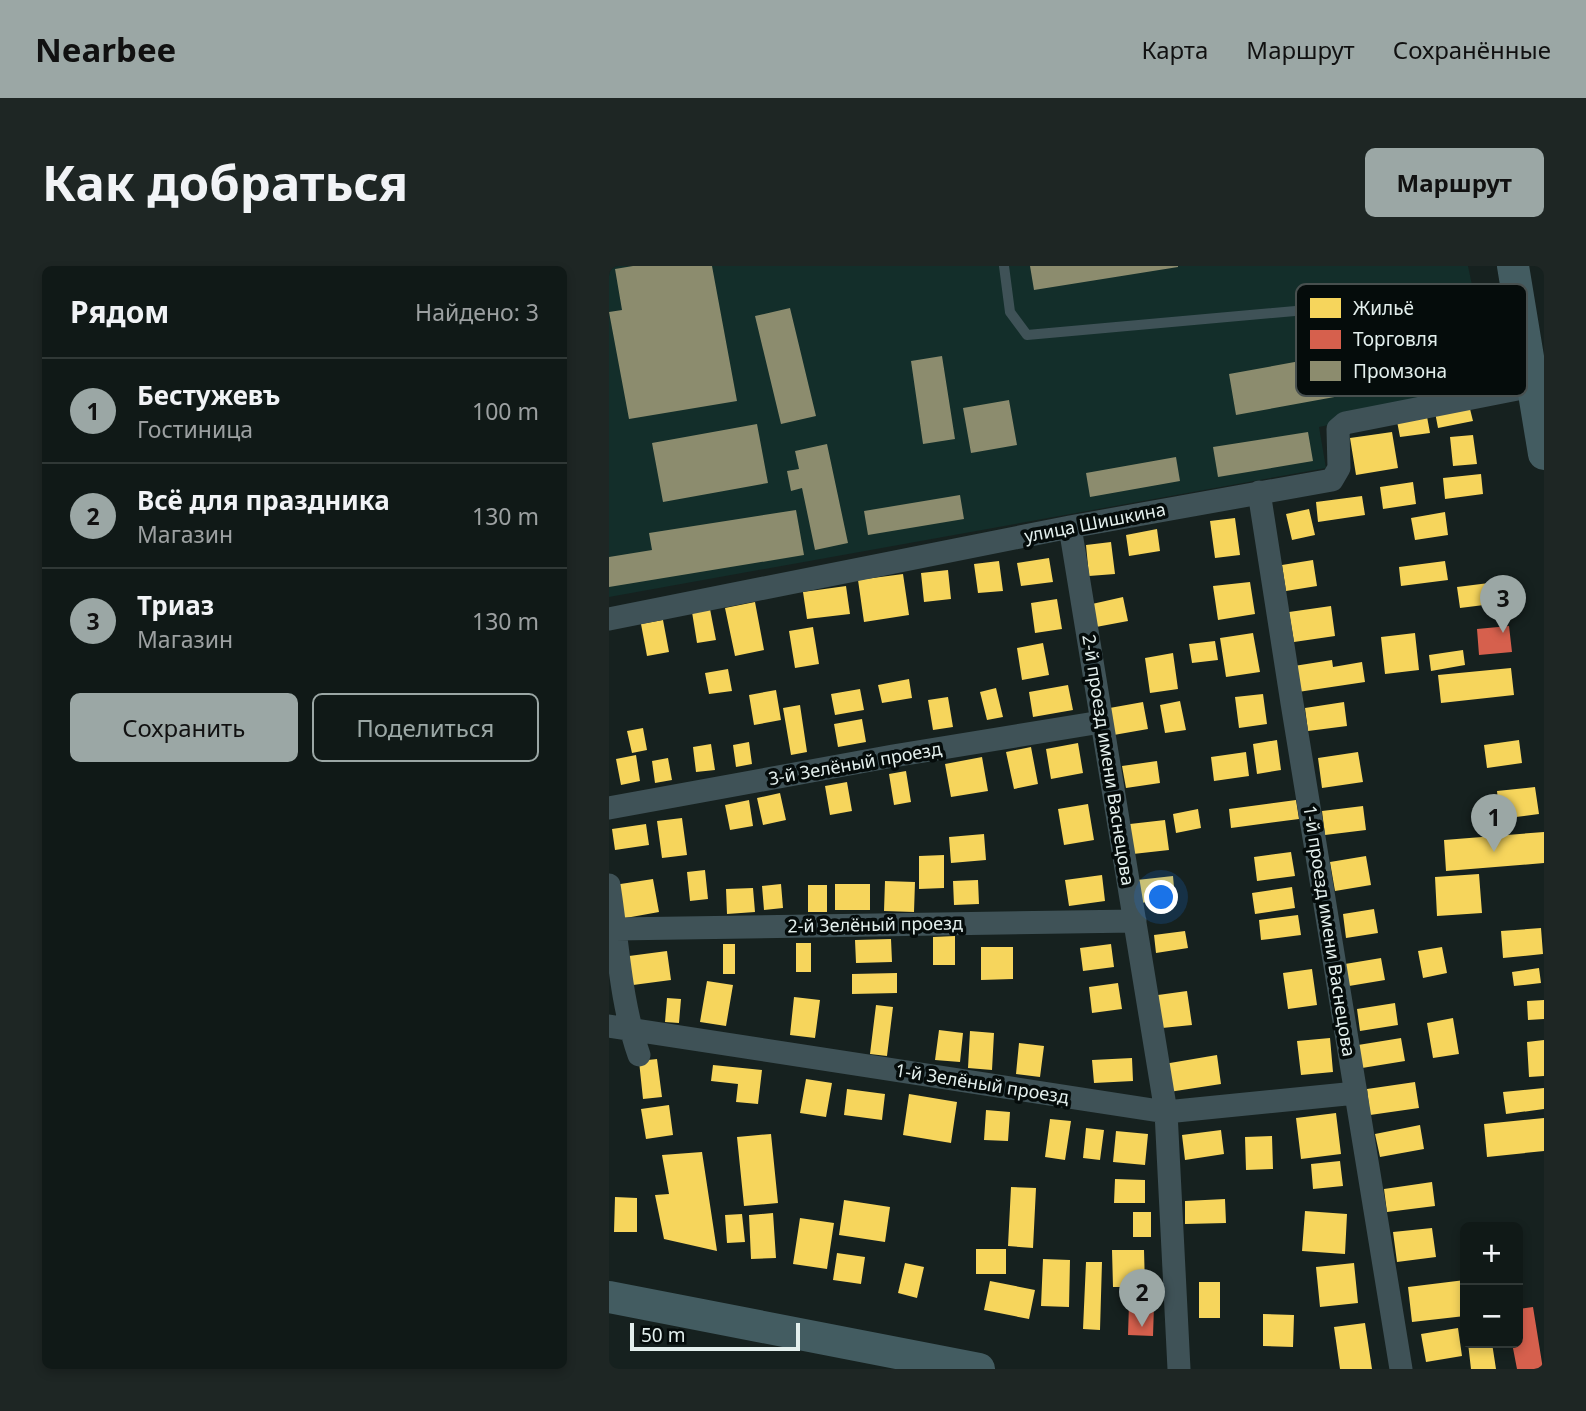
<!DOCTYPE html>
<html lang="ru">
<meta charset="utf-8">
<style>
body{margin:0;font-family:"Noto Sans",sans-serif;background:#1e2624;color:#f1f3f6}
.controls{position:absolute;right:21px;bottom:21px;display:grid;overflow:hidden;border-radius:10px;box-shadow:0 4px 10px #0003}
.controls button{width:63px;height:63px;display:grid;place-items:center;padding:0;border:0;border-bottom:2px solid #303836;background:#101917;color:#f1f3f6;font:35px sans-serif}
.scale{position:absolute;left:21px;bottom:18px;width:170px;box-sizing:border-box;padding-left:7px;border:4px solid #e3efed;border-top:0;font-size:19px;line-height:24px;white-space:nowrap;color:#e3efed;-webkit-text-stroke:5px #050c0b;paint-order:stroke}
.you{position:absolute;left:553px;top:632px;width:24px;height:24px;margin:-18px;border:5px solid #fff;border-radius:50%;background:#1a73e8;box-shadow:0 0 0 10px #1a73e833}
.badge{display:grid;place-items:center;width:46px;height:46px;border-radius:50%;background:#9ba7a5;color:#111;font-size:23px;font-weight:700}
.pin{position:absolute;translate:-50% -58px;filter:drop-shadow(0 2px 4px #0008)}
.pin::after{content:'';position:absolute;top:37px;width:24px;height:21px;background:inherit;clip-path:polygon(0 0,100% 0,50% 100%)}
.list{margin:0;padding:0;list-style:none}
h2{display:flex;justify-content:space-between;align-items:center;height:91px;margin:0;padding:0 28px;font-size:30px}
h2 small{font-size:23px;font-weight:400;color:#9ca0a1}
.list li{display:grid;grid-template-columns:46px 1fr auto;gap:21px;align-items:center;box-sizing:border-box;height:105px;padding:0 28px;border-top:2px solid #303836}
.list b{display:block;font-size:26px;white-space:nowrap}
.list p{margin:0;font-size:23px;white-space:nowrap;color:#9ca0a1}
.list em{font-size:23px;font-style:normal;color:#9ca0a1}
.actions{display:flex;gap:14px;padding:21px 28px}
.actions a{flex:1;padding:16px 0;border:2px solid #9ba7a5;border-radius:10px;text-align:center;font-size:24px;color:#9ba7a5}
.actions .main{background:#9ba7a5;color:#111}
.map{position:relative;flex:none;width:935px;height:1103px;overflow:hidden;border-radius:10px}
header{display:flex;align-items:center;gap:42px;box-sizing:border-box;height:98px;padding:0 35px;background:#9ba7a5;color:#111}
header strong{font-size:33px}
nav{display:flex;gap:38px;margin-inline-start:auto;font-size:24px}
.intro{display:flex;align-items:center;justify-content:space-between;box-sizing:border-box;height:168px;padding:0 42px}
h1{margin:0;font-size:49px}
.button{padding:18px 32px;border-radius:10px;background:#9ba7a5;color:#111;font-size:24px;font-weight:700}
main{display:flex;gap:42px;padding:0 42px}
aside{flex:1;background:#101917;border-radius:10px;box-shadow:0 4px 10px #0003}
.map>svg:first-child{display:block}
.built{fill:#132e2a}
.homes{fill:#f6d55c}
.shops{fill:#d6604d}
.industry{fill:#8c8c6e}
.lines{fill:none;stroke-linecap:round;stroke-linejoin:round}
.lane{stroke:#3f5257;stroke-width:10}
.street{stroke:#3f5257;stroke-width:23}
.secondary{stroke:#435c61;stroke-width:32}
.labels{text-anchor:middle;stroke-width:7;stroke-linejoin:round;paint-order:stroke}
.street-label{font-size:18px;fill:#e3efed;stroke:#050c0b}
.key{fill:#050c0b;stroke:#48504f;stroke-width:2}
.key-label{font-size:19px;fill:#e3efed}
</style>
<header>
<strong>Nearbee</strong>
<nav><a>Карта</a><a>Маршрут</a><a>Сохранённые</a></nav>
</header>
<div class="intro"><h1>Как добраться</h1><a class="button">Маршрут</a></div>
<main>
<aside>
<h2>Рядом<small>Найдено: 3</small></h2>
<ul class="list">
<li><span class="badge">1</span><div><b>Бестужевъ</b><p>Гостиница</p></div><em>100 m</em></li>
<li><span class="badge">2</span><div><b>Всё для праздника</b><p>Магазин</p></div><em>130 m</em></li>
<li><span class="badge">3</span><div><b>Триаз</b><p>Магазин</p></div><em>130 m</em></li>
</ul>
<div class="actions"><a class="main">Сохранить</a><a>Поделиться</a></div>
</aside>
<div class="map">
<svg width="935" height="1103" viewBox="0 0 935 1103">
<rect width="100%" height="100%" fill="#16211f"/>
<path class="built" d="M0,0H859L885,124L710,161L717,202L0,331Z"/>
<path class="homes" d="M859,135L864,155L829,162L825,141Z
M817,145L821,167L791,171L787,150Z
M783,166L789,202L747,209L741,172Z
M864,169L868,198L844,200L841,171Z
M872,208L874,228L836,233L834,212Z
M804,216L807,238L774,243L771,221Z
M753,230L756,249L709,256L707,236Z
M700,243L706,269L683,274L677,248Z
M836,246L839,269L806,274L802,252Z
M626,252L631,289L606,292L601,255Z
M548,263L551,285L520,290L517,269Z
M502,276L506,308L480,310L477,279Z
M440,292L444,316L412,320L408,297Z
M704,294L708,320L677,325L673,299Z
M390,295L394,325L369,327L365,298Z
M836,295L839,314L792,320L790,301Z
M339,304L342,333L315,336L312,307Z
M294,308L300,349L255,356L249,314Z
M641,316L646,348L609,354L604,320Z
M880,317L883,338L851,342L848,321Z
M237,320L241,348L198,353L194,326Z
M514,331L519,355L487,361L483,338Z
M448,333L453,363L426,367L422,337Z
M146,336L155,384L126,390L116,342Z
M722,340L726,370L685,376L680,346Z
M101,343L107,374L88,377L83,346Z
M54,354L60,386L38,390L32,358Z
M204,361L210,398L186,402L180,365Z
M644,367L651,406L617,411L611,372Z
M806,367L810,404L776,408L772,371Z
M606,375L609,394L583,397L580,378Z
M434,377L440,409L413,414L408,382Z
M854,384L856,399L822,405L820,389Z
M564,387L569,423L541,427L536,392Z
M723,394L724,401L753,396L756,416L689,426L685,400Z
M902,402L905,429L832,437L829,409Z
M119,403L123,425L100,428L96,407Z
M300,413L303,432L273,437L269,419Z
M459,419L464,444L424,451L420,426Z
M387,422L394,451L378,454L371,426Z
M251,423L255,444L226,449L222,428Z
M167,424L172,454L145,459L140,429Z
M654,428L658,458L630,462L626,431Z
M339,431L344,461L324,464L319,434Z
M571,435L577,464L556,467L551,439Z
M534,436L539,463L499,470L495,443Z
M735,436L738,460L699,465L696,442Z
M191,439L198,486L182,489L174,442Z
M253,453L257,476L229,481L225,458Z
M34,462L38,484L23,487L18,465Z
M668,474L672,504L648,508L644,478Z
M910,474L913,497L878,502L875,479Z
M140,476L143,498L127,501L124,479Z
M469,477L474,507L442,513L437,483Z
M102,478L106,504L87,506L84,481Z
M422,481L429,518L405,523L397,486Z
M637,486L640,510L605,515L602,491Z
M749,486L754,516L713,522L709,492Z
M27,489L31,515L12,519L7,493Z
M373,491L379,525L342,531L336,498Z
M59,492L63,514L46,517L43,495Z
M548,495L551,517L517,522L513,500Z
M297,505L302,536L285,539L280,508Z
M238,516L243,545L221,549L216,520Z
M926,521L930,548L891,553L888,525Z
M171,527L177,554L154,559L148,532Z
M140,534L144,560L121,564L116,539Z
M687,534L690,553L622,562L620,543Z
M479,538L485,574L455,579L449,543Z
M754,540L757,564L716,569L713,545Z
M589,543L592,562L567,567L564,548Z
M73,552L78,589L53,592L48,555Z
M556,554L560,584L524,588L521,558Z
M37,558L40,579L6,584L3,563Z
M935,566V597L837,605L835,574Z
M375,568L377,594L342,597L340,571Z
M682,586L686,610L648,615L645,591Z
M335,589V622L310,623V590Z
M757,590L762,619L726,625L721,596Z
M96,604L99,633L81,635L78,606Z
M870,608L873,647L828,650L826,611Z
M493,609L496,635L460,640L456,614Z
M564,610L566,633L531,637L528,614Z
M44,613L50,646L11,653L5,619Z
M369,614L370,638L345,639L344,615Z
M276,615L306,616L305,646L275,645Z
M172,618L174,642L155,644L153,620Z
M226,618H261V644H226Z
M199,619H218V646H199Z
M683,621L686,642L646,648L643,627Z
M144,622L146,646L118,648L117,623Z
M765,643L769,667L737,672L734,648Z
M689,649L692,669L652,674L650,654Z
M932,662L934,688L894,692L892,665Z
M576,665L579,682L547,687L545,669Z
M346,670V699H324V671Z
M282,673L283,696L247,697L246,674Z
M187,677H202V706H187Z
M114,678H126V708H114Z
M502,678L505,701L474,705L471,682Z
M372,681H404V713L372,714Z
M833,681L838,707L814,712L809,685Z
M58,685L62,714L24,719L20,690Z
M772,692L776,714L740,720L736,698Z
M930,702L932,717L905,720L903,706Z
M703,703L708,739L679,743L674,707Z
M288,707V727L243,728V708Z
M98,715L124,719L117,760L91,756Z
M509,717L513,743L483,747L480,721Z
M578,725L583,759L553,762L549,729Z
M185,731L211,734L206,772L181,769Z
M58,732L72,733L70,757L56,756Z
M935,734V753L919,754L918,735Z
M786,737L789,759L751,765L748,743Z
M267,739L284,741L278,790L261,788Z
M844,752L850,788L824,792L818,757Z
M330,764L354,767L351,796L326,794Z
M361,765L385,767L383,804L359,802Z
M721,772L724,806L692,809L688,775Z
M792,772L796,795L753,802L749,779Z
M935,774V810L920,811L918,776Z
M410,777L435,780L431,811L407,808Z
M608,789L612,818L560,826L555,798Z
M523,792L524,815L485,817L483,794Z
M48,793L53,831L34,833L30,795Z
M104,799L153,804L149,838L127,836L129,818L102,815Z
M197,813L223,817L217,851L191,847Z
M806,816L810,842L761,849L758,823Z
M935,822V843L897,848L894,826Z
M238,823L276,828L273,854L235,849Z
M300,828L348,836L342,877L294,869Z
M60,839L64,869L37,873L32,843Z
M377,844L401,846L399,875L375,874Z
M727,847L732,888L692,893L687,852Z
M935,852V885L878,891L875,858Z
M441,853L462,855L456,894L436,891Z
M811,859L815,883L771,891L766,868Z
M477,862L495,864L491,894L474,892Z
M612,864L615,888L576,894L573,869Z
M507,865L539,868L536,899L504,896Z
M162,868L169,937L135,940L128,871Z
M663,870L664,903L637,904L636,871Z
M93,886L108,985L55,973L46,929L60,928L53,889Z
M731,895L734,920L704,923L702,898Z
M506,913L536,914V937H505Z
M823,916L826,940L778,946L775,923Z
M402,921L427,922L424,982L399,980Z
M6,931L28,932V966H5Z
M616,933L617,957L576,958V935Z
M235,934L281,941L276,976L230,969Z
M696,945L738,948L736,988L693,985Z
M524,946H542V971H524Z
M164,947L167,992L142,993L140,949Z
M133,948L136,976L118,977L116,949Z
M191,952L225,957L218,1003L184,998Z
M823,962L827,991L788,996L784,966Z
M367,983H397V1008H367Z
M503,984H535L536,1021H504Z
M228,987L256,991L252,1018L224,1014Z
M434,993L461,994L460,1041L432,1040Z
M477,996H493L491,1064L474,1063Z
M296,997L315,1001L308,1032L289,1027Z
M745,997L749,1037L711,1041L707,1001Z
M856,1014V1050L803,1056L799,1021Z
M381,1015L426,1024L420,1053L375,1044Z
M590,1016H611V1052H590Z
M654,1048L685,1049L684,1081L654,1080Z
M756,1057L763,1103H731L725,1061Z
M849,1062L853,1090L817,1096L812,1068Z
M859,1077H883L887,1103H862Z"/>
<path class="shops" d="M900,360L903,386L870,389L868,363Z
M520,1038L545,1039L544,1070L519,1069Z
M924,1041L934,1103H908L903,1077H909V1043Z"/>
<path class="industry" d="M24,0H103L128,135L20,153L0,46L13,44L6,3Z
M421,0H569V1L425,24Z
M181,42L207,150L172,158L146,50Z
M724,89L731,130L627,149L620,108Z
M333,90L346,173L314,178L302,95Z
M400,134L408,179L362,187L354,142Z
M148,158L159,217L54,236L43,177Z
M699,166L704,195L609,211L604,181Z
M218,178L239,277L206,284L193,222L182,225L178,205L190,203L186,185Z
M567,191L571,215L481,231L477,207Z
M351,229L355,253L259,269L255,245Z
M187,244L195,289L0,321V291L43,284L40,267Z"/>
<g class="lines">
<path class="lane" d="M395,0L401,46L418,69L787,36L904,22"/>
<path class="street" d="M650,226L683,437L792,1103
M461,261L557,846L570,1103
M0,353L461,261L723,214L730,202L729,163L736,157L924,120
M0,542L284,490L492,456
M0,619C9,676 11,735 30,789
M7,663L526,655
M0,760L557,846L747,827"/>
<path class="secondary" d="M904,0L935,188
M0,1031L370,1103"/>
</g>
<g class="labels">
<g class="street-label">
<text transform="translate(486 257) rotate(-11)" y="6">улица Шишкина</text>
<text transform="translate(499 494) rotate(81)" y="6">2-й проезд имени Васнецова</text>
<text transform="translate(246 498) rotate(-10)" y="6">3-й Зелёный проезд</text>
<text transform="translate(266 659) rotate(-1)" y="6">2-й Зелёный проезд</text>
<text transform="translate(720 665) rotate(81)" y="6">1-й проезд имени Васнецова</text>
<text transform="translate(373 818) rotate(9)" y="6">1-й Зелёный проезд</text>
</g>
</g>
<rect x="687" y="18" width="231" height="112" rx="10" class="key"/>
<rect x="701" y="32" width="31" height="20" fill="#f6d55c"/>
<rect x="701" y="64" width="31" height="19" fill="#d6604d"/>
<rect x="701" y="95" width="31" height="20" fill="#8c8c6e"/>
<g class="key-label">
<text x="744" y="49">Жильё</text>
<text x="744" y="80">Торговля</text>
<text x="744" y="112">Промзона</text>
</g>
</svg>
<div class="controls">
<button>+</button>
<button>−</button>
</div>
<div class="scale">50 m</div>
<div class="you"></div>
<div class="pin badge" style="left:885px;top:586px">1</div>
<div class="pin badge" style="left:533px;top:1061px">2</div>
<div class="pin badge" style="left:894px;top:367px">3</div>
</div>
</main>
